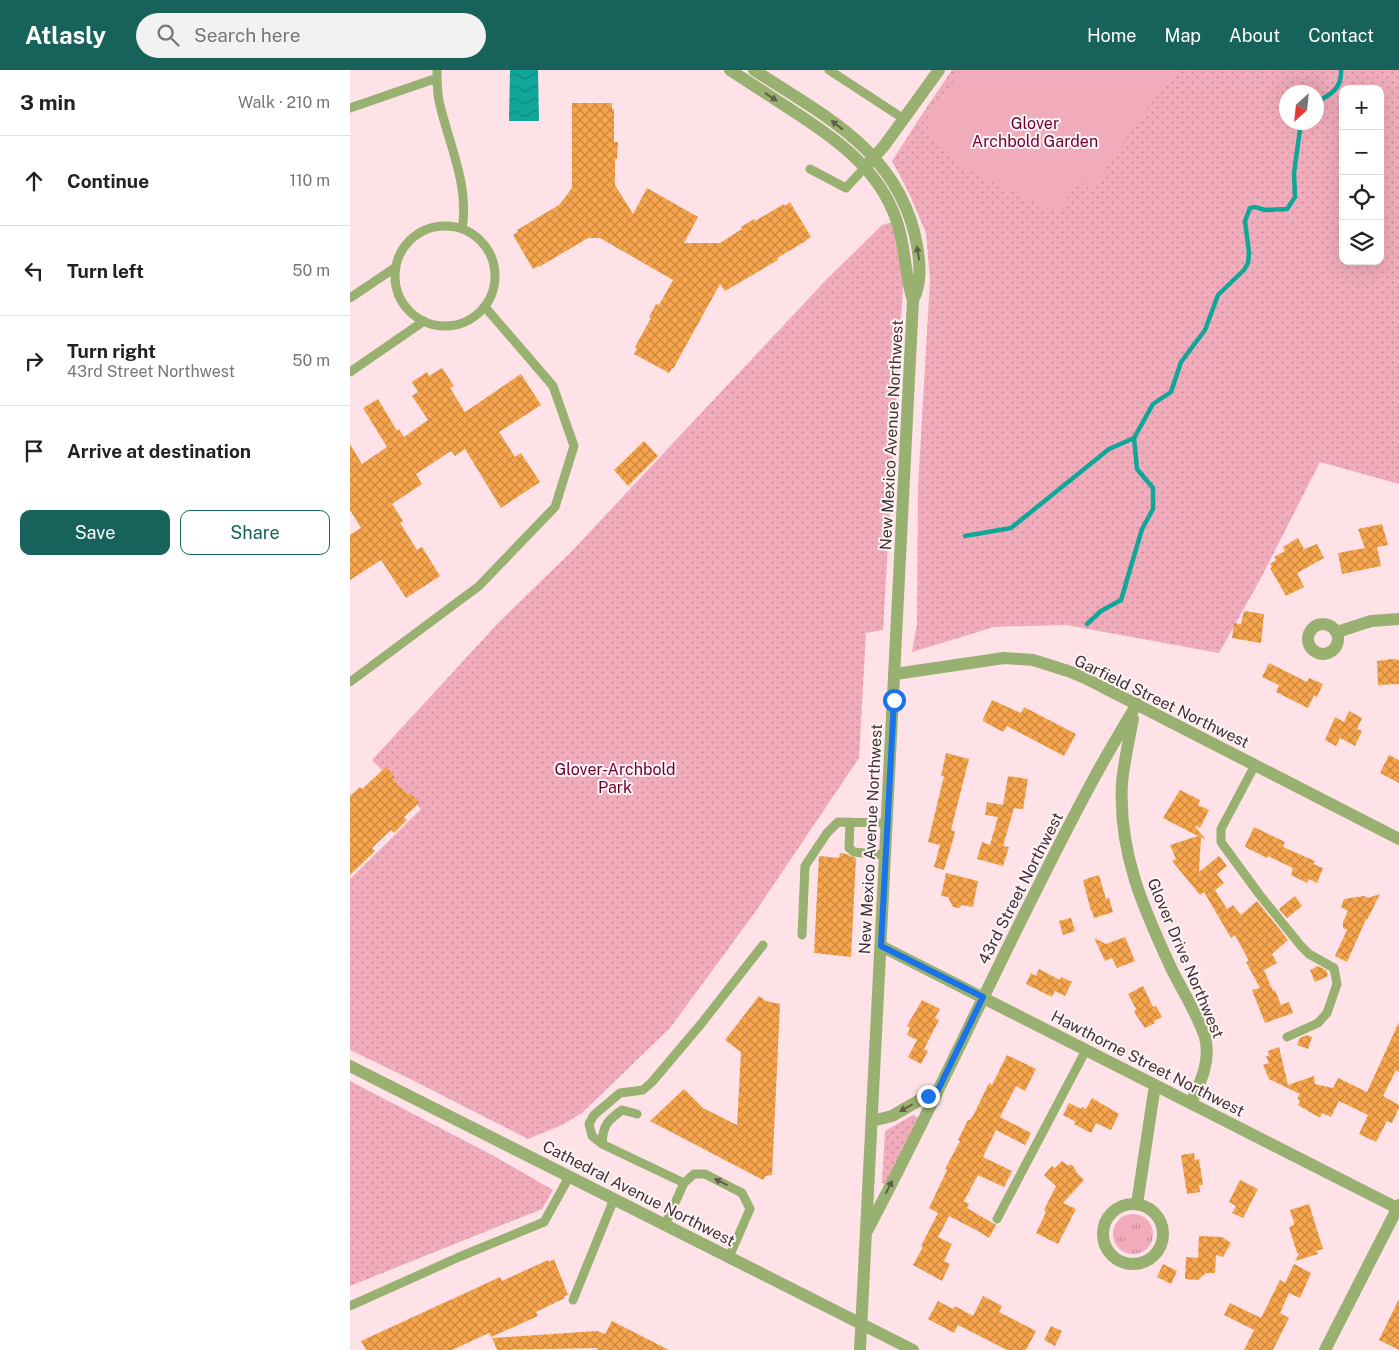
<!DOCTYPE html>
<meta charset="utf-8">
<style>
body{margin:0;font-family:"Public Sans",sans-serif;background:#f2f2f2;color:#222}
.controls{position:absolute;right:15px;top:15px;display:grid;overflow:hidden;border-radius:10px;box-shadow:0 5px 20px #0002}
.controls button{width:45px;height:45px;display:grid;place-items:center;padding:0;border:0;border-bottom:1px solid #e0e0e0;background:#fff;color:#222;font:25px sans-serif}
.compass{position:absolute;left:929px;top:15px;width:45px;height:45px;border-radius:50%;background:#fff;box-shadow:0 5px 20px #0002;rotate:207deg}
.stop{position:absolute;width:15px;height:15px;margin:-11px;border:4px solid #1a73e8;border-radius:50%;background:#fff}
.stop.end{background:#1a73e8;border-color:#fff;box-shadow:0 1px 5px #0008}
.list{margin:0;padding:0;list-style:none}
h2{display:flex;justify-content:space-between;align-items:center;height:65px;margin:0;padding:0 20px;font-size:21px}
h2 small{font-size:16px;font-weight:400;color:#767676}
.list li{display:grid;grid-template-columns:32px 1fr auto;gap:15px;align-items:center;box-sizing:border-box;height:90px;padding:0 20px;border-top:1px solid #e0e0e0}
.list b{display:block;font-size:19px;white-space:nowrap}
.list p{margin:0;font-size:16px;white-space:nowrap;color:#767676}
.list em{font-size:16px;font-style:normal;color:#767676}
.actions{display:flex;gap:10px;padding:15px 20px}
.actions a{flex:1;padding:11px 0;border:1px solid #17635b;border-radius:10px;text-align:center;font-size:18px;color:#17635b}
.actions .main{background:#17635b;color:#fff}
.icon{flex:none;width:28px;height:28px;fill:none;stroke:currentColor;stroke-width:2;stroke-linecap:round;stroke-linejoin:round}
.map{position:relative;flex:none;width:1049px;height:1280px;overflow:hidden}
header{display:flex;align-items:center;gap:30px;box-sizing:border-box;height:70px;padding:0 25px;background:#17635b;color:#fff}
header strong{font-size:24px}
nav{display:flex;gap:28px;margin-inline-start:auto;font-size:18px}
.search{width:350px;height:45px;background:#f2f2f2;display:flex;align-items:center;gap:12px;box-sizing:border-box;padding:0 18px;border-radius:28px;color:#767676;font-size:19px}
main{display:flex}
aside{flex:1;background:#fff}
.map>svg:first-child{display:block}
.grass{fill:url(#grass-tufts)}
.park{fill:url(#park-dots);fill-rule:evenodd}
.garden{fill:#f1acbb}
.water{fill:url(#water-waves)}
.lines{fill:none;stroke-linecap:round;stroke-linejoin:round}
.stream{stroke:#10a699;stroke-width:4.5}
.building{fill:url(#building-cross-hatch)}
.service{stroke:#98b070;stroke-width:9}
.minor{stroke:#98b070;stroke-width:12}
.tertiary{stroke:#98b070;stroke-width:12}
.oneway{fill:#605d49}
.route{stroke:#1a73e8;stroke-width:6}
.labels{text-anchor:middle;stroke-width:4;stroke-linejoin:round;paint-order:stroke}
.park-label{font-size:16px;fill:#6b002e;stroke:#fff5f7}
.street-label{font-size:16px;fill:#423134;stroke:#fff5f7}
</style>
<header>
<strong>Atlasly</strong>
<div class="search"><svg class="icon" aria-label="search" viewBox="0 0 24 24"><circle cx="10" cy="10" r="6"/><path d="M15 15l6 6"/></svg>Search here</div>
<nav><a>Home</a><a>Map</a><a>About</a><a>Contact</a></nav>
</header>
<main>
<aside>
<h2>3 min<small>Walk · 210 m</small></h2>
<ul class="list">
<li><svg class="icon" aria-label="ahead" viewBox="0 0 24 24"><path d="M12 20V5M6 11l6-6 6 6"/></svg><div><b>Continue</b></div><em>110 m</em></li>
<li><svg class="icon" aria-label="left" viewBox="0 0 24 24"><path d="M17 20v-9H6M10 6l-5 5 5 5"/></svg><div><b>Turn left</b></div><em>50 m</em></li>
<li><svg class="icon" aria-label="right" viewBox="0 0 24 24"><path d="M7 20v-9h11M14 6l5 5-5 5"/></svg><div><b>Turn right</b><p>43rd Street Northwest</p></div><em>50 m</em></li>
<li><svg class="icon" aria-label="arrive" viewBox="0 0 24 24"><path d="M6 21V4h12l-3 4 3 4H6"/></svg><div><b>Arrive at destination</b></div></li>
</ul>
<div class="actions"><a class="main">Save</a><a>Share</a></div>
</aside>
<div class="map">
<svg width="1049" height="1280" viewBox="0 0 1049 1280">
<defs>
<pattern id="grass-tufts" width="24" height="20" patternUnits="userSpaceOnUse" patternTransform="scale(1.25)"><rect width="24" height="20" fill="#f1acbb"/><path d="M3 7l-1-3M5 7V3M7 7l1-3M15 17l-1-3M17 17v-4M19 17l1-3" fill="none" stroke="#c58d99"/></pattern>
<pattern id="park-dots" width="8" height="8" patternUnits="userSpaceOnUse" patternTransform="scale(1.25)"><rect width="8" height="8" fill="#f1acbb"/><path d="M2 2h.1M6 6h.1" fill="none" stroke="#c58d99" stroke-width="1.8" stroke-linecap="round"/></pattern>
<pattern id="water-waves" width="16" height="10" patternUnits="userSpaceOnUse" patternTransform="scale(1.25)"><rect width="16" height="10" fill="#10a699"/><path d="M0 5q4-4 8 0t8 0" fill="none" stroke="#11887e"/></pattern>
<pattern id="building-cross-hatch" width="8" height="8" patternUnits="userSpaceOnUse" patternTransform="scale(1.25)"><rect width="8" height="8" fill="#f6a54c"/><path d="M0 0l8 8M0 8l8-8" fill="none" stroke="#c98740"/></pattern>
</defs>
<rect width="100%" height="100%" fill="#fee2e8"/>
<path class="grass" d="M763 1164a20 20 0 1 1 40 0a20 20 0 1 1-40 0Z"/>
<path class="park" d="M602,0H1049V414L970,392L911,508L869,583L716,555L644,557L562,582L567,554L568,417L580,210L576,163L558,121L542,91L569,49ZM993,19H1030V191H993ZM936,22H966V52H936Z
M543,152L553,216L533,560L516,563L509,688L406,841L320,958L232,1043L212,1055L178,1069L54,1006L0,980V809L71,739L22,690L149,552L221,482L474,212L532,155Z
M0,1011L144,1086L203,1120L192,1139L0,1216Z
M563,1045L568,1048L535,1114L532,1113L535,1061Z"/>
<path class="garden" d="M612,0H834L817,10L741,120L728,109L708,143L609,95L574,53Z"/>
<path class="water" d="M160,0H188L189,51H159Z"/>
<g class="lines">
<path class="stream" d="M966,32C981,25 992,18 991,0
M615,466L661,458L759,379L784,368L803,334L821,322L831,292L855,260L868,225L894,200L898,193L899,183L895,151L900,138L905,137L915,140L937,139L945,127L944,103L951,52
M737,554L751,541L771,530L792,459L803,439V418L787,399L784,368"/>
</g>
<path class="building" d="M222,33H262V39H264V72H268L267,89H265V115L283,144L297,118L348,147L334,173H370L392,159L391,157L404,149L405,151L434,134L435,136L440,132L461,167L456,170V171L427,188L428,190L375,221L370,214L323,299L322,298L319,303L284,284L287,278L285,277L301,248L299,247L306,234L309,235L323,210L250,168H238L189,197L188,196L183,199L163,165L168,162L167,160L209,135L222,118Z
M92,298L104,316L100,318L115,342L171,304L191,335L149,362L165,387L171,383L190,412L151,438L115,379L105,386L101,381L66,404L72,414L42,434L53,451L50,453L67,480L72,477L90,506L56,528L31,490L0,510V465L11,458L0,440V374L12,394L37,377L13,338L28,329L47,361L49,359L54,367L78,350L62,326L68,322L62,312L77,302L79,306Z
M294,371L308,386L278,416L264,400Z
M1032,454L1038,475L1027,477L1031,496L992,504L988,483L1015,478L1008,459Z
M948,468L954,479L967,474L974,488L947,503L954,517L936,526L920,498L922,497L920,494L926,490L924,487L935,481L933,477Z
M894,541L914,544L911,573L882,568L884,553L891,554Z
M1042,589L1049,590V614L1028,615L1027,591Z
M919,593L957,612L959,608L973,614L967,627L964,625L958,638L926,622L929,615L912,607Z
M642,630L671,643L674,637L726,664L714,686L657,656L653,662L633,651V649Z
M999,641L1012,648L1007,659L1012,661L1005,676L990,668L986,676L975,670L985,647L994,652Z
M596,683L619,689L601,760L605,761L603,770L594,800L584,797L590,775L578,772L594,706H591Z
M1039,685L1049,690V713L1030,703Z
M36,697L45,707L43,709L58,725L60,723L70,732L54,747L57,750L44,763L41,760L22,778L25,781L0,805V726L10,717L12,719Z
M658,706L678,709L673,739L664,738L653,776L659,777L653,796L627,789L632,772L640,775L648,747L635,745L637,732L653,735Z
M830,720L850,730L848,735L859,740L850,758L844,755L856,770L851,767L849,802L869,786L877,796L867,804L874,813L865,820L877,839L883,835L891,845L907,831L938,870L922,884L927,893L914,900L923,921L925,920L931,935L939,932L943,943L915,953L902,920L910,918L896,892L899,891L885,865L881,868L854,822L850,825L822,791L826,789L820,775L848,766L813,748Z
M904,757L935,772L933,777L965,791L963,794L973,798L967,813L959,809L957,813L941,805L943,798L918,786L917,788L897,778L895,776Z
M490,783L496,784L506,788L501,887L464,883L469,786L489,788Z
M596,803L628,811L623,837L612,835L609,838L603,837L598,827L591,826Z
M749,805L756,829L759,828L763,842L744,848L742,841H741L733,810Z
M1030,824L1017,850L1016,849L997,892L985,886L997,860L993,858V852L998,841L991,837L994,829L1014,826L1018,828Z
M945,826L952,836L937,848L929,839Z
M721,848L725,861L713,865L709,851Z
M775,867L785,891L767,898L762,888L755,891L744,868L756,874Z
M968,896L976,900L978,906L965,912L960,900Z
M689,899L710,910L711,907L722,912L715,926L705,921L702,927L676,914L681,903L686,906Z
M793,916L803,937L806,936L812,947L804,951L805,953L795,958L784,942L786,939L778,924Z
M409,926L416,931L430,934L422,1105L416,1106L413,1110L300,1051L334,1019L353,1038L387,1055L391,982L375,970Z
M572,930L590,939L585,948L589,950L574,979L578,981L571,994L558,987L567,970L557,965L560,958L557,956Z
M1049,952V1002L1046,1000L1033,1026L1049,1035V1038L1042,1053L1037,1051L1026,1072L1009,1064L1018,1045L989,1031L981,1047L972,1043L970,1048L948,1035L950,1030L947,1029L950,1024L919,1009L913,995L919,993L916,986H919L918,981L929,977L938,1015L964,1006L965,1014L983,1018L988,1008L1017,1022Z
M957,965L962,967L958,979L947,975L950,968Z
M657,985L686,999L675,1021L666,1016L650,1047L681,1063L675,1075L646,1060L633,1087L662,1101L654,1117L628,1105L614,1131L619,1134L617,1138L646,1155L639,1168L628,1161L599,1146L588,1167L602,1174L594,1191L600,1194L592,1211L563,1195L573,1177L571,1176L588,1143L579,1138L597,1100L595,1099L610,1071L608,1070L618,1050H620L623,1046L639,1013L642,1015Z
M742,1028L769,1044L761,1060L746,1053L741,1063L724,1054L726,1052L713,1045L719,1033L731,1039L732,1037L736,1039Z
M844,1083L845,1090L849,1089L853,1115H849L850,1122L837,1124L831,1085Z
M712,1091L717,1095H722L725,1099L726,1102L734,1110L713,1133L726,1139L708,1174L686,1163L696,1142L694,1140L706,1116L694,1105L702,1096L705,1098Z
M890,1110L908,1119L893,1148L882,1143L886,1136L879,1132Z
M959,1134L973,1179L966,1181L968,1184L945,1191L949,1184L947,1183L939,1157L944,1155V1152L940,1140Z
M849,1166L872,1167L881,1173L873,1187L866,1185L865,1203H856L848,1210L835,1209L836,1187L848,1188Z
M204,1189L218,1225L214,1226L215,1228L186,1242L188,1246L141,1267L139,1263L102,1280H16L11,1271L150,1207L152,1211L198,1190L199,1192Z
M813,1194L827,1201L821,1214L807,1207Z
M944,1194L961,1203L950,1228L939,1223L930,1243L939,1248L923,1280H894L904,1260L874,1245L880,1233L911,1248L930,1210L935,1213Z
M633,1226L652,1236L649,1242L686,1261L676,1280H657L608,1255L604,1263L578,1249L588,1231L603,1239L605,1236L623,1246Z
M1049,1229V1280L1029,1270Z
M262,1251L319,1280H247L248,1278L147,1280L142,1268L247,1261L255,1264Z
M701,1256L712,1261L705,1276L694,1270Z"/>
<g class="lines">
<path class="service" d="M87,0C87,10 87,21 89,31C98,72 120,116 112,159
M479,0L554,49
M0,38L87,8
M460,99L496,118L515,97
M45 206a50 50 0 1 1 100 0a50 50 0 1 1-100 0Z
M0,228L46,197
M0,302L74,251
M0,612L129,516L205,437L224,376L203,316L135,237
M905,695L871,759V772L909,824L951,876L959,884L984,898L987,914L977,943L968,953L937,967
M500,752L499,778L504,782L536,785
M452,865L455,796L477,763L488,752L537,753
M252,1074C253,1055 257,1051 272,1040L287,1044
M334,1113L252,1074L242,1066L239,1054L244,1045L270,1023L293,1020L302,1012L351,954L413,875
M647,1149L736,980
M315,1155L334,1113L344,1104H355L392,1123L400,1139L379,1187
M223,1230L264,1129
M0,1236L109,1187L194,1152L219,1107"/>
<path class="minor" d="M517,95L534,76L589,0
M958 569a15 15 0 1 1 30 0a15 15 0 1 1-30 0Z
M987,562L1021,551L1049,549
M545,604L654,588L683,590L718,601L735,608L1049,769
M783,649C779,670 774,691 772,713C768,783 794,840 823,902C834,923 847,944 855,967C861,991 851,1011 841,1033
M531,876L1049,1139
M522,1051L542,1046L587,1020
M787,1134L805,1015
M753 1164a30 30 0 1 1 60 0a30 30 0 1 1-60 0Z
M517,1161C596,1012 663,858 743,710C757,684 772,659 787,634
M975,1280L1049,1135"/>
<path class="tertiary" d="M380,0C400,13 420,26 440,39C484,68 528,97 546,149C556,176 554,204 563,230L510,1280
M404,0C476,47 550,82 567,175C570,194 572,213 563,230
M0,996L563,1280"/>
</g>
<defs><path id="oneway-solid" d="M-6-.8H1V-3.2L6.5 0L1 3.2V.8H-6Z" transform="scale(1.25)"/></defs>
<g class="oneway">
<use href="#oneway-solid" transform="translate(421 27) rotate(33)"/>
<use href="#oneway-solid" transform="translate(487 55) rotate(-142)"/>
<use href="#oneway-solid" transform="translate(568 183) rotate(-99)"/>
<use href="#oneway-solid" transform="translate(556 1038) rotate(151)"/>
<use href="#oneway-solid" transform="translate(371 1112) rotate(-153)"/>
<use href="#oneway-solid" transform="translate(539 1117) rotate(-63)"/>
</g>
<g class="lines">
<path class="route" d="M544,630L531,876L633,927L588,1020L578,1026"/>
</g>
<g class="labels">
<g class="park-label">
<text x="685" y="59">Glover<tspan x="685" dy="18">Archbold Garden</tspan></text>
<text x="265" y="705">Glover-Archbold<tspan x="265" dy="18">Park</tspan></text>
</g>
<g class="street-label">
<text transform="translate(541 365) rotate(-87)" y="6">New Mexico Avenue Northwest</text>
<text transform="translate(812 631) rotate(26)" y="6">Garfield Street Northwest</text>
<text transform="translate(520 769) rotate(-87)" y="6">New Mexico Avenue Northwest</text>
<text transform="translate(670 818) rotate(-63)" y="6">43rd Street Northwest</text>
<text transform="translate(836 888) rotate(67)" y="6">Glover Drive Northwest</text>
<text transform="translate(798 993) rotate(27)" y="6">Hawthorne Street Northwest</text>
<text transform="translate(289 1123) rotate(27)" y="6">Cathedral Avenue Northwest</text>
</g>
</g>
</svg>
<div class="controls">
<button>+</button>
<button>−</button>
<button><svg class="icon" aria-label="locate" viewBox="0 0 24 24"><circle cx="12" cy="12" r="6"/><path d="M12 2v4M12 18v4M2 12h4M18 12h4"/></svg></button>
<button><svg class="icon" aria-label="layers" viewBox="0 0 24 24"><path d="M12 4l9 5-9 5-9-5zM3 14l9 5 9-5"/></svg></button>
</div>
<svg class="compass" viewBox="-18 -18 36 36"><path d="M0-13l5 13h-10z" fill="#e53935"/><path d="M0 13l5-13h-10z" fill="#767676"/></svg>
<div class="stop" style="left:544px;top:630px"></div>
<div class="stop end" style="left:578px;top:1026px"></div>
</div>
</main>
